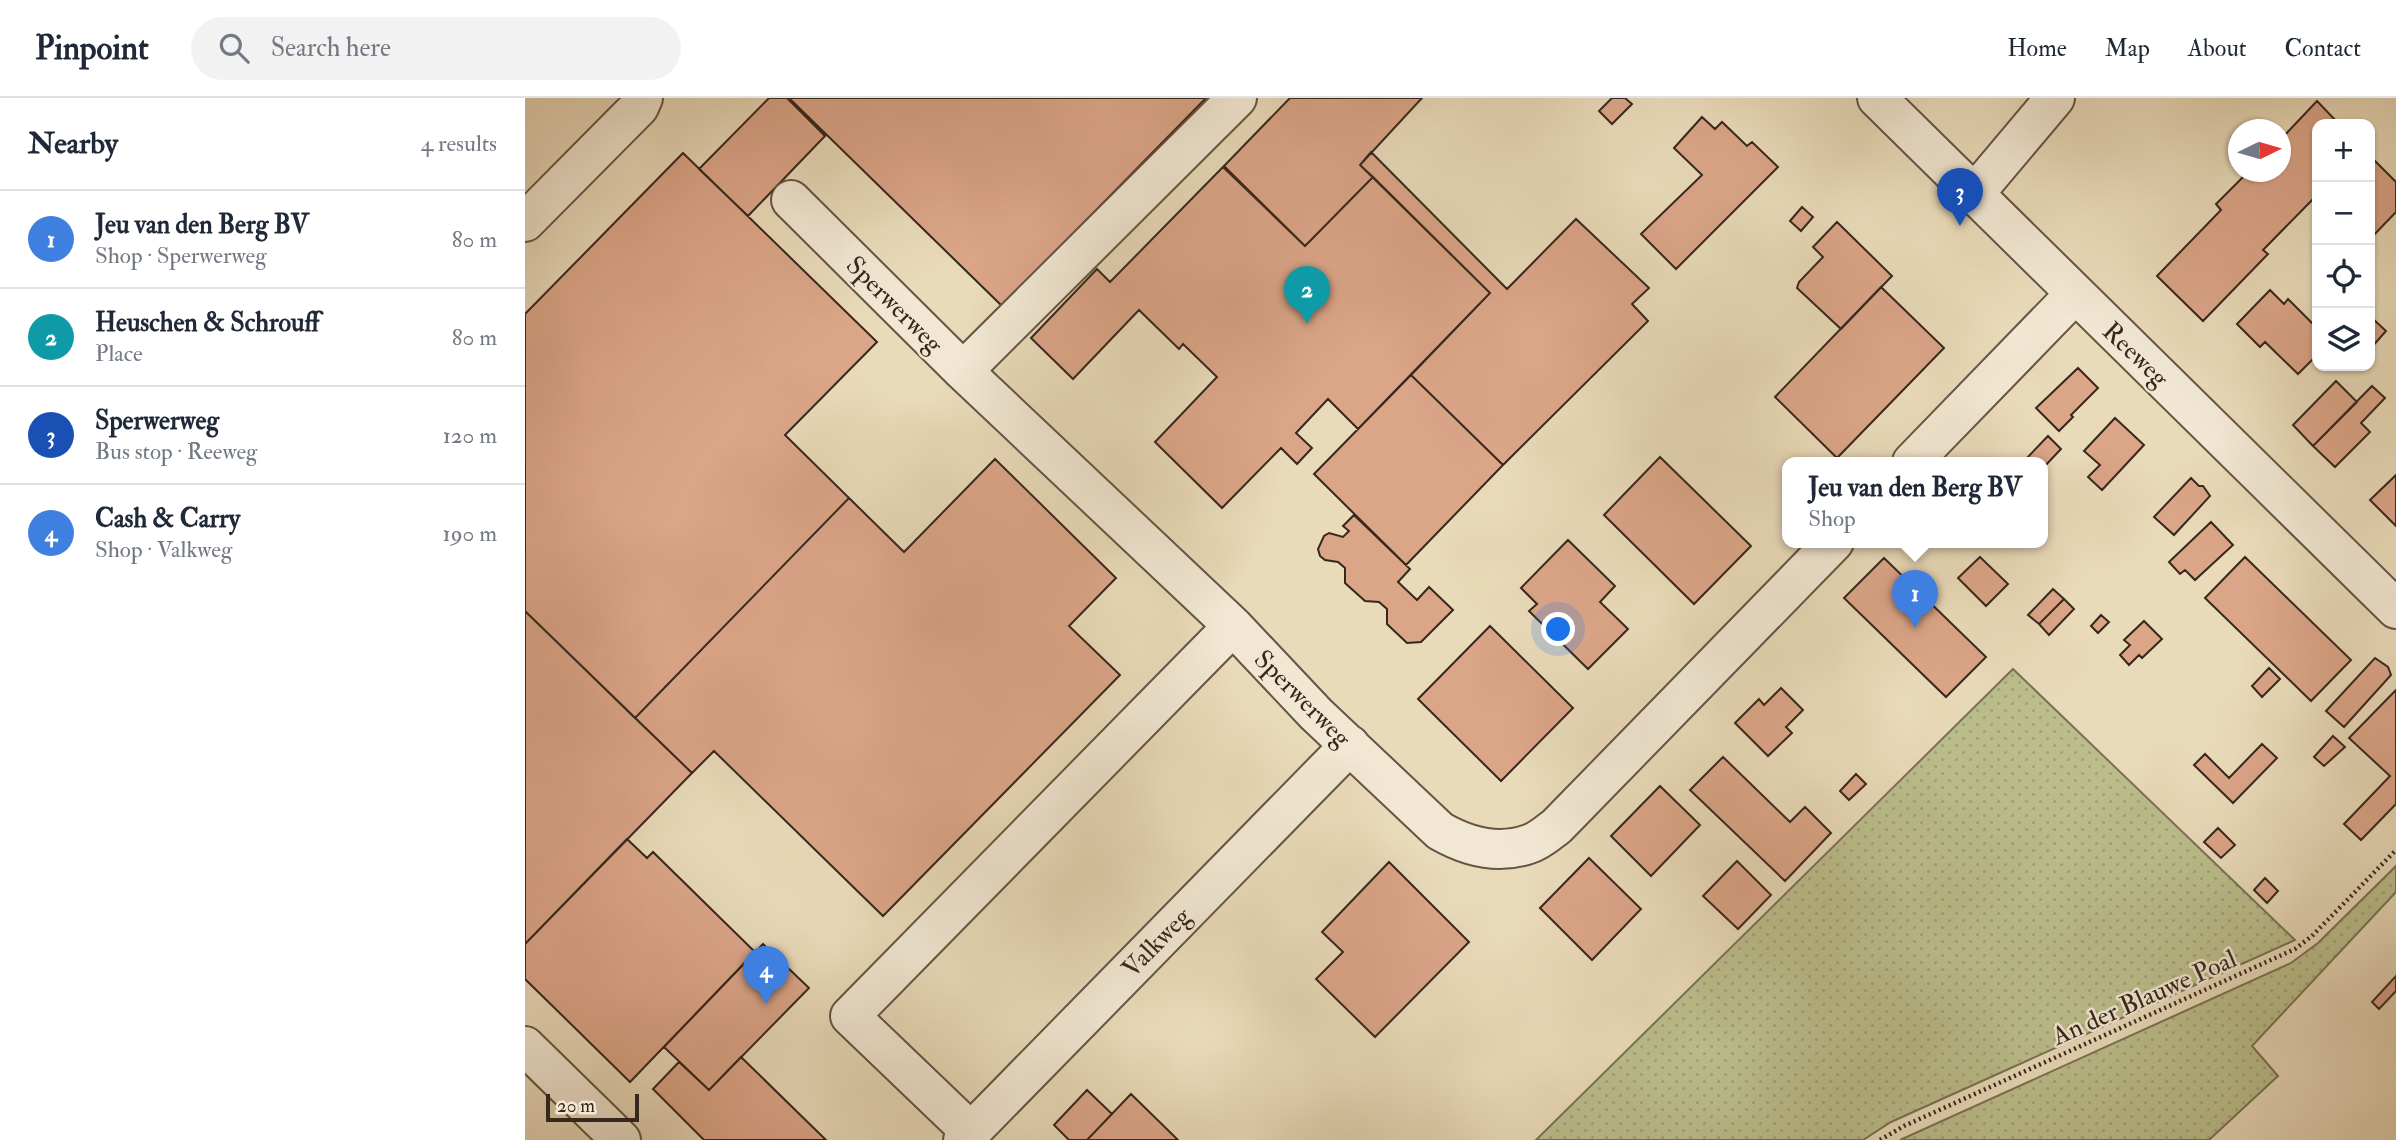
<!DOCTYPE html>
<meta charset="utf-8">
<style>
body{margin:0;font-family:"IM FELL Double Pica",serif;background:#f2f2f3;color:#1f2937}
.controls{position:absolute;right:21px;top:21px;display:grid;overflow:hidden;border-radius:14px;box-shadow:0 2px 5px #0004}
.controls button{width:63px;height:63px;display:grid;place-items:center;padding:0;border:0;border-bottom:2px solid #e0e1e3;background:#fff;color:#1f2937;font:35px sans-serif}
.compass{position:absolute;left:1703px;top:21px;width:63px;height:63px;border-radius:50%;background:#fff;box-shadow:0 2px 5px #0004;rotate:85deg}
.scale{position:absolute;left:21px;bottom:18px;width:93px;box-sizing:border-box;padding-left:7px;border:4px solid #37271d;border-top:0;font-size:19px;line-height:24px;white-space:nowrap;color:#37271d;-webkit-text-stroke:5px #f1e7d2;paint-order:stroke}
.you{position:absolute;left:1034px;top:532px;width:24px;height:24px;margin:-18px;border:5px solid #fff;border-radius:50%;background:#1a73e8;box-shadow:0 0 0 10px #1a73e833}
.badge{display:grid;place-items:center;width:46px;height:46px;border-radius:50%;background:#0b8043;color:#fff;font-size:23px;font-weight:700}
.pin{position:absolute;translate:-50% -58px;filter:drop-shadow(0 2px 4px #0008)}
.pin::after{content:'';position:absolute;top:37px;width:24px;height:21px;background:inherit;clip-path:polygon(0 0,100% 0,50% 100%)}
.popup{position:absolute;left:1257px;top:359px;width:266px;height:91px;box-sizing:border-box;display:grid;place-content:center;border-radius:14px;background:#fff;filter:drop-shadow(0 2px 5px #0005);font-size:23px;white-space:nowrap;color:#747a83}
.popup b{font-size:26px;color:#1f2937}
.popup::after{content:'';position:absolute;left:50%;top:100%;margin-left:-14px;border:14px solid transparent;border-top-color:#fff}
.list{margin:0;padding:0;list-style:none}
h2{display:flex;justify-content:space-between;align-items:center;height:91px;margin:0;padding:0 28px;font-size:30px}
h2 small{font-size:23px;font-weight:400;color:#747a83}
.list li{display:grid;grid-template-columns:46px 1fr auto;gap:21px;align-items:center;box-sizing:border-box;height:98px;padding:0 28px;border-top:2px solid #e0e1e3}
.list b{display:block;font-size:26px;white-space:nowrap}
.list p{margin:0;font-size:23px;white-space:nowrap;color:#747a83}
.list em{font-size:23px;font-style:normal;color:#747a83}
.icon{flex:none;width:38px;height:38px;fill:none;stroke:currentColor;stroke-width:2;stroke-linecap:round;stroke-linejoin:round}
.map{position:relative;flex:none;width:1871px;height:1042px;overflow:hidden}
header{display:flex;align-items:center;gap:42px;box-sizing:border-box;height:98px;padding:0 35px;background:#fff;border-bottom:2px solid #e0e1e3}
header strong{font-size:33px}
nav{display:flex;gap:38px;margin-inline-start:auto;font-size:24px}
.search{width:490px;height:63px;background:#f2f2f3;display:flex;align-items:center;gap:18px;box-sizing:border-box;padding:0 24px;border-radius:38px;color:#747a83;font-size:26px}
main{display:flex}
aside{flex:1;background:#fff}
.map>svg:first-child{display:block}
.grass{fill:url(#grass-dots);stroke:#797254;stroke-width:2}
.building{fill:#dba588;stroke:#37271d;stroke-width:2}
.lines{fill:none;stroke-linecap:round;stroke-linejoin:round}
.minor-casing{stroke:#645444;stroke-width:42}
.path{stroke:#37271d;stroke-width:4.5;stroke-dasharray:2 3.5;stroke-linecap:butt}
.minor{stroke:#f1e7d2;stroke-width:38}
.labels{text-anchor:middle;stroke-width:5;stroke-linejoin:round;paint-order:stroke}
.street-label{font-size:26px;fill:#37271d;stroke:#f1e7d2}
</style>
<header>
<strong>Pinpoint</strong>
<div class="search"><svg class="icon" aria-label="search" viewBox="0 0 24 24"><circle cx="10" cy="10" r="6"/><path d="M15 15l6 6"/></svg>Search here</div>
<nav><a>Home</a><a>Map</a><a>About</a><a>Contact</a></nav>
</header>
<main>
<aside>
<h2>Nearby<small>4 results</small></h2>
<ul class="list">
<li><span class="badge" style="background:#3f7fe0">1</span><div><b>Jeu van den Berg BV</b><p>Shop · Sperwerweg</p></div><em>80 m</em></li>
<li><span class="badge" style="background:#0f9aa8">2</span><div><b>Heuschen &amp; Schrouff</b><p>Place</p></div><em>80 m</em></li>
<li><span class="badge" style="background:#1a4fb4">3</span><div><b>Sperwerweg</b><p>Bus stop · Reeweg</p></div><em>120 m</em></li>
<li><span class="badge" style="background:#3f7fe0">4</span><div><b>Cash &amp; Carry</b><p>Shop · Valkweg</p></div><em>190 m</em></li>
</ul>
</aside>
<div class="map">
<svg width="1871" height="1042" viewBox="0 0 1871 1042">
<defs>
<pattern id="grass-dots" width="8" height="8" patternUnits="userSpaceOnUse" patternTransform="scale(1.75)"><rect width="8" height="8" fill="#bbbe8c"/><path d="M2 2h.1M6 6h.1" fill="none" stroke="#a1a378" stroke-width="1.8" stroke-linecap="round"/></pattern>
</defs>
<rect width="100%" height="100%" fill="#e9dab9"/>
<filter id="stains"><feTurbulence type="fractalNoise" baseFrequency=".00286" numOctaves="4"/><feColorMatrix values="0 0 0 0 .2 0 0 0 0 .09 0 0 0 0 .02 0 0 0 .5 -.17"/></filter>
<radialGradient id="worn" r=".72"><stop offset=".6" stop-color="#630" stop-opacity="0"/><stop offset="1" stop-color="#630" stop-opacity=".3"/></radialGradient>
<path class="grass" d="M1488,571L1770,842L1366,1024L1338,1042H1011Z
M1871,768V794L1727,948L1753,978L1684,1042H1375L1766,865L1793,845Z"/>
<path class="building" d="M244,0H262L300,38L223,118L174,71Z
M264,0H681L477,208Z
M765,0H897L835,67L848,79L780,148L699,68Z
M1087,0H1100L1107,6L1087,26L1074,13Z
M1792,3L1814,26H1792V97L1738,152L1743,156L1678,223L1632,178L1696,112L1691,106L1723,74H1756V41Z
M1177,19L1190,31L1197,24L1222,48L1227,44L1253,69L1151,171L1116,136L1177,77L1149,50Z
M846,54L982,191L1051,121L1124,190L1107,206L1123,223L978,367L886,277L965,195L835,67Z
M158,55L352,244L260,337L324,400L110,620L0,513V216Z
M1845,58L1871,84V114L1845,141Z
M698,69L780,148L848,79L965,195L833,331L803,301L771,335L787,350L772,366L756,350L697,410L630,344L692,279L658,246L654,251L614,212L548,281L506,240L572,171L585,184Z
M1277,109L1288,119L1276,133L1265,123Z
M1312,124L1367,178L1316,231L1272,190L1274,184L1298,159L1288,149Z
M1356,189L1419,250L1312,360L1250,299Z
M1745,192L1759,206L1763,201L1792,230V257L1773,276L1740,244L1735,249L1712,226Z
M1846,219L1861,233L1845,251V220Z
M1553,270L1573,290L1546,317L1548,319L1534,333L1511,310Z
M886,277L978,367L881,467L789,376Z
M1811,283L1832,304L1788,348L1768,327Z
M1847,288L1860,300L1836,325L1845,334L1810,369L1788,348Z
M1590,320L1619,347L1577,392L1563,379L1575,367L1559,353Z
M1523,338L1536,351L1518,370V364L1499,363Z
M1135,359L1226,448L1169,506L1079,417Z
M470,361L591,480L544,528L595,577L358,818L189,653L167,675L110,620L324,400L379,454Z
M1871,377V428L1845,402Z
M1666,380L1674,388H1678L1685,398L1649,437L1629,419Z
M829,417L885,471L873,484L892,502L904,489L928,512L896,544L882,545L862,526V511L854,504L840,503L820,485V470L813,464L800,462L795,458L793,451L799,438L804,435L818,439L824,433L818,428Z
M1686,424L1708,447L1670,482L1660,472L1655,476L1644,464Z
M1043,442L1090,488L1075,504L1103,531L1063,571L1004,513L1012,506L996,490Z
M1455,459L1483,486L1461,508L1433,480Z
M1720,459L1826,562L1786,603L1680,500Z
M1359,460L1461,559L1421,599L1319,500Z
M1528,491L1539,501L1514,526L1503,517Z
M1539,501L1549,511L1524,537L1514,526Z
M0,513L167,675L0,846Z
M1576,517L1584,524L1573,535L1566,528Z
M1619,523L1637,541L1617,560L1614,557L1604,567L1595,557L1605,547L1599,542Z
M965,528L1048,610L976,683L893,601Z
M1850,560L1863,569L1866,577L1819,629L1801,613Z
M1744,570L1755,581L1737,599L1727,588Z
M1256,590L1278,612L1261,629L1267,635L1243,658L1210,625L1234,601L1239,607Z
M1871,592V706L1836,742L1819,726L1865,678L1824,640Z
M1808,638L1820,649L1799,668L1789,659Z
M1737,646L1752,660L1708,705L1669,667L1680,656L1704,680Z
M1198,659L1265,724L1280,709L1306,735L1260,783L1165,692Z
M1331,676L1341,686L1324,702L1315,693Z
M1135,688L1175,727L1126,778L1086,738Z
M1693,730L1710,747L1696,760L1679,744Z
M102,741L122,760L128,754L230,854L105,984L0,881V846Z
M1064,760L1116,811L1067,862L1015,810Z
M1212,763L1246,797L1213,831L1178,798Z
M864,764L944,844L850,939L791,881L818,854L797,834Z
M1740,780L1753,793L1742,805L1729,792Z
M238,846L284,890L184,992L139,949Z
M1871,878V893L1854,911L1847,904Z
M216,959L301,1042H179L128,991L154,964L184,992Z
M562,992L587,1016L562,1042H544L529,1027Z
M606,996L653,1042H562Z"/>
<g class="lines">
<defs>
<path id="minor" d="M1352,0L1871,511
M1450,95L1530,0
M266,102L438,273L708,528L791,616L915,733C943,749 973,757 1004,746C1014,743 1024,734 1032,728L1309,444
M0,124L114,9L118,0
M438,273L712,0
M1387,364L1550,196
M0,948L96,1042
M446,1034L325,918L708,528
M438,1042L825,647"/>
</defs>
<use href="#minor" class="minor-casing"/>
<path class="path" d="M1355,1042L1379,1028L1770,851L1787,838L1871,752"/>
<use href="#minor" class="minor"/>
</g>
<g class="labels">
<g class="street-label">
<text transform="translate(370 206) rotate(45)" y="9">Sperwerweg</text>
<text transform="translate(1611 256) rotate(44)" y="9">Reeweg</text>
<text transform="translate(778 600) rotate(45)" y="9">Sperwerweg</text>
<text transform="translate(631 844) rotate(-46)" y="9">Valkweg</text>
<text transform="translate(1619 899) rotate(-24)" y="9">An der Blauwe Poal</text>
</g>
</g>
<rect width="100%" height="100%" filter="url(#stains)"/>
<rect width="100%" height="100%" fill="url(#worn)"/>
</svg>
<div class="controls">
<button>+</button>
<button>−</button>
<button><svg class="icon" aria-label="locate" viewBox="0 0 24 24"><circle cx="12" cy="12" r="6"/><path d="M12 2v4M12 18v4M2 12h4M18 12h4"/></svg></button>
<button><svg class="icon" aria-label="layers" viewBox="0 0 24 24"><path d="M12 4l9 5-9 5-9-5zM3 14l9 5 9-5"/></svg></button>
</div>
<svg class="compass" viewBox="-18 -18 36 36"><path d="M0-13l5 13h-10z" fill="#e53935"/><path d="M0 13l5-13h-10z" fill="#747a83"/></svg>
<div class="scale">20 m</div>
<div class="you"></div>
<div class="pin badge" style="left:1390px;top:530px;background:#3f7fe0">1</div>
<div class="popup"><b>Jeu van den Berg BV</b>Shop</div>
<div class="pin badge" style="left:782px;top:226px;background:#0f9aa8">2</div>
<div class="pin badge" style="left:1435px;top:128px;background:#1a4fb4">3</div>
<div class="pin badge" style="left:241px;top:906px;background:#3f7fe0">4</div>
</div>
</main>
